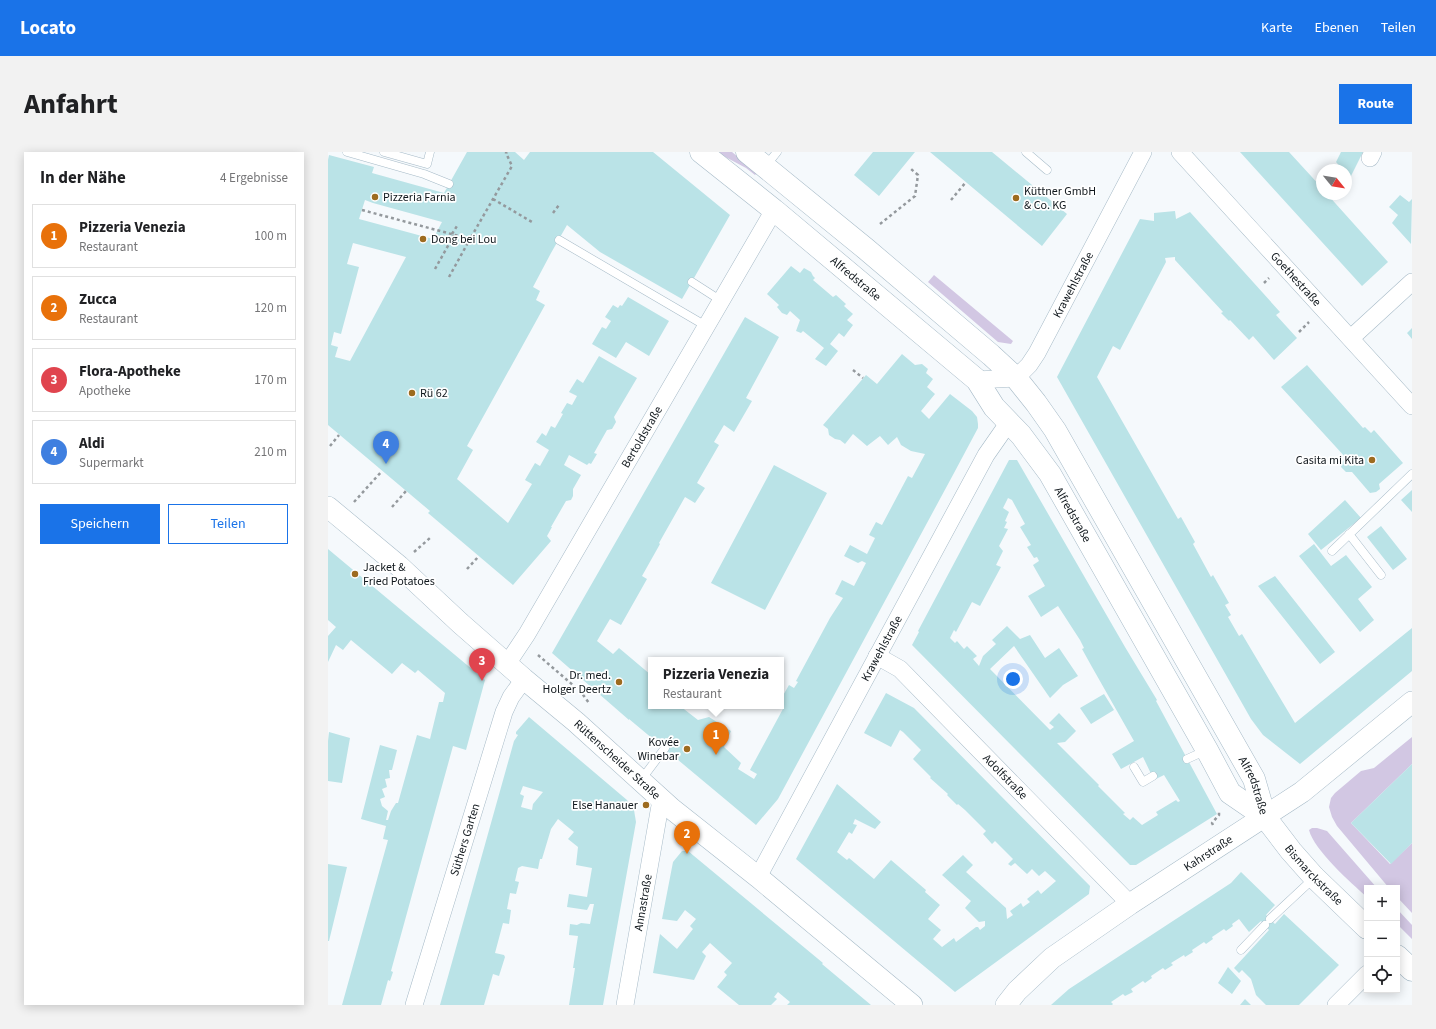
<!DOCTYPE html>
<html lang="de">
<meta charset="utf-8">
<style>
body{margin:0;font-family:"Source Sans 3",sans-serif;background:#f2f2f2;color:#202124}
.controls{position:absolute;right:12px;bottom:12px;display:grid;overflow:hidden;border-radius:0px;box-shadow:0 2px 10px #0003}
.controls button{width:36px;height:36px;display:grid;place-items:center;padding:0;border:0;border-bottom:1px solid #e0e0e0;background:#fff;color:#202124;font:20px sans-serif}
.compass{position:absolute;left:988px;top:12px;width:36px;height:36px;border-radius:50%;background:#fff;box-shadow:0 2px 10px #0003;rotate:120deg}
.you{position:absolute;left:685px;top:527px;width:14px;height:14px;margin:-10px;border:3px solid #fff;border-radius:50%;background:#1a73e8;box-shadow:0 0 0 6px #1a73e833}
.badge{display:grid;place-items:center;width:26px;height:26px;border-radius:50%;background:#1a73e8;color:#fff;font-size:13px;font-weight:700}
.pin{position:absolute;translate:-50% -33px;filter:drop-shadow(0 1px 2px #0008)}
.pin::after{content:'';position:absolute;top:21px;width:14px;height:12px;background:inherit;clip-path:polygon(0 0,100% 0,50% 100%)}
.popup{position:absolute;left:320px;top:505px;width:136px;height:52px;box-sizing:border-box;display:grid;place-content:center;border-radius:0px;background:#fff;filter:drop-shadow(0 1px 3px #0005);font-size:13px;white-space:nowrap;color:#757577}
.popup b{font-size:15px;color:#202124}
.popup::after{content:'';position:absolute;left:50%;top:100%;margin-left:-8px;border:8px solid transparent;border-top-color:#fff}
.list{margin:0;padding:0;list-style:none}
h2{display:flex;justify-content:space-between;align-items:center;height:52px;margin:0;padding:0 16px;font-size:17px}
h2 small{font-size:13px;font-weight:400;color:#757577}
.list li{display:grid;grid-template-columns:26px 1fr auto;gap:12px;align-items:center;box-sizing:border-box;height:64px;margin:0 8px 8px;padding:0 8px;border:1px solid #e0e0e0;border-radius:0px}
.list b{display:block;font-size:15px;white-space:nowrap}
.list p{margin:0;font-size:13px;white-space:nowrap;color:#757577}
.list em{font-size:13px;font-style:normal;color:#757577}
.actions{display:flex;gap:8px;padding:12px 16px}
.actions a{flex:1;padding:9px 0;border:1px solid #1a73e8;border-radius:0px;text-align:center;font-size:14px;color:#1a73e8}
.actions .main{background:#1a73e8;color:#fff}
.icon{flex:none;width:22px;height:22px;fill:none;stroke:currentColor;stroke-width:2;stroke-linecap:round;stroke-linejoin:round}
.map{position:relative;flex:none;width:1084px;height:853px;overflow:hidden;border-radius:0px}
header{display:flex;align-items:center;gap:24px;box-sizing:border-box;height:56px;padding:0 20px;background:#1a73e8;color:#fff}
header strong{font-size:19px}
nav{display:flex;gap:22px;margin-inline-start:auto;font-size:14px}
.intro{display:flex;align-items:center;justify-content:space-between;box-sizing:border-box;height:96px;padding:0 24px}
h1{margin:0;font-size:28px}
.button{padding:10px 18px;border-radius:0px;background:#1a73e8;color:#fff;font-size:14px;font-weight:700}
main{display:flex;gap:24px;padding:0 24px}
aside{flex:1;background:#fff;border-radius:0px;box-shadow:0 2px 10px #0003}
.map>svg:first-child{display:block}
.green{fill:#d2c7e3}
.building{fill:#bae3e7;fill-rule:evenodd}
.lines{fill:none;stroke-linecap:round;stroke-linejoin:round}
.service-casing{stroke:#a6bac7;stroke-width:9}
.minor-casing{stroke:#a6bac7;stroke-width:18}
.tertiary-casing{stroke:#a6bac7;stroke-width:22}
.primary-casing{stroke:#a6bac7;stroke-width:23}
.path{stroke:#94999d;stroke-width:2.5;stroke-dasharray:3 3;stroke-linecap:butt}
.service{stroke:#fff;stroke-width:8}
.minor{stroke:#fff;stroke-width:17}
.tertiary{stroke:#fff;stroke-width:21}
.primary{stroke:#fff;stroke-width:22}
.poi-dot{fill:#9d6b1f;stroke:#fff;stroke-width:1.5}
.labels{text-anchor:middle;stroke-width:3.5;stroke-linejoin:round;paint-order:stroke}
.poi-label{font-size:12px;fill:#11181d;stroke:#fff;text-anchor:start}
.street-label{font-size:12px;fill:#11181d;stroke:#fff}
</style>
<header>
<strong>Locato</strong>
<nav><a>Karte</a><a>Ebenen</a><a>Teilen</a></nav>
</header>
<div class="intro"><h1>Anfahrt</h1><a class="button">Route</a></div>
<main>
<aside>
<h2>In der Nähe<small>4 Ergebnisse</small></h2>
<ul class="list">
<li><span class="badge" style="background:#e8710a">1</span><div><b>Pizzeria Venezia</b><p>Restaurant</p></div><em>100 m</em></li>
<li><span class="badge" style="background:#e8710a">2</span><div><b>Zucca</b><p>Restaurant</p></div><em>120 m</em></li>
<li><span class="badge" style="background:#e0444e">3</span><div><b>Flora-Apotheke</b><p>Apotheke</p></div><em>170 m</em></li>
<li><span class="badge" style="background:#3f7fe0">4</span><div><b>Aldi</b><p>Supermarkt</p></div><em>210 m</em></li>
</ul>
<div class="actions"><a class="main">Speichern</a><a>Teilen</a></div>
</aside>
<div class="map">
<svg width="1084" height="853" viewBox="0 0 1084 853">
<rect width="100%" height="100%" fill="#f5f9fc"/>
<path class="green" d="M388,0H404L429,21L427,23L418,16Z
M606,123L685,189L683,192L670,190L600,130Z
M1084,585V612L1023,671L1062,712L1084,691V761L1069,745V736H1061L1009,674L1004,665L1001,655L1003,646L1007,641L1033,619L1046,616Z
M984,676H989L999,679L1049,736H1039V745C1023,731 986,698 981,678Z
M1069,757L1084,773V787L1069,772Z"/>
<path class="building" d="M139,0H187L196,8L202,0H325L402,63L354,147L272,100L239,73L223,101L205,135L212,139L208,148L217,153L139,294L145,298L129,327L180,371L204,332L197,328L207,311L212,314L221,298L208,290L214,281L218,284L223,274L227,276L235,262L233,261L239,251L244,253L249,244L241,240L249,227L255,231L271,204L309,226L286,265L288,270L284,277L279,278L266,301L269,302L263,312L261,311L259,313L241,303L236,313L253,323L245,337V344L243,348L238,349L223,375H224L219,384L223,389L185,433L100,361L102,359L0,273V8L1,3L46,15L44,21L116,41ZM37,48L45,51L114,70L105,87L31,67ZM25,91L78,105L22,209L7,205L10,195L3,193L6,180L13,182L31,115L19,112Z
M545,0H587L551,44L526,23Z
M602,0H664L739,62L714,94Z
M912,0H961L994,36V42H999L1060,110L1034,134Z
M1013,0H1035L1022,26L1018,21V18H1015L1008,10Z
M1072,43L1081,50L1084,47L1083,92L1064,71L1070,63L1061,55Z
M847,59L848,67L862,60L952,160L948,163L969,186L946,208L925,184L921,188L902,168L901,169L893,161L895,160L847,108V105L837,106L838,110L792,198L785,194L769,225L850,367L853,365L867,390L865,392L883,425L885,423L901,451L897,453L903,463L900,465L911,484L914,482L967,571L1084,476V519L972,612L935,583L923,567L729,225L812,67L826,69V61Z
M463,114L472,121L476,116L483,120L485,124L487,126L485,128L505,145L508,143L518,152L516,154L525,162L519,168L525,173L516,185L511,181L502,192L510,199L498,214L487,207L496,196L475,179L473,181L468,179L472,168L462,159L459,163L454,161L449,155L451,153L439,142Z
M300,145L341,169L321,204L298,190L288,206L264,192L274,175L278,177L283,169L277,165L285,153L290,156L292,153L294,154Z
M417,165L451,185L418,246L424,249L406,280L396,273L386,290L391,293L369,331L377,336L367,351L357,345L331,391L332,392L314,424L319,427L293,473L282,467L269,489L285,502L291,496L323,523V554H352L370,568L381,565L403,579L396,595L413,611L410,617L426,627L429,622L422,618L456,555L453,554V547L461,533L466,536L470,530L468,529L502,466L515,446L507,442L514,428L526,434L538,411L534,409L530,411L516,404L522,393L539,402L547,386L541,383L548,370L554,373L580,324L584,326L597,302L583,299L573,293L569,285L560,293L552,284L539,294L525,282L517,292L512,288L507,287L501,283L500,277L495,273L538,223L549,232L574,202L587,213L594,212L600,217L598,221L605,227L599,235L607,242L593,259L601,267L622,242L644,259L649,265L650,272V276L626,321L450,647L428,673L301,567V568L224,501Z
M1084,176V187L1079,181Z
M979,213L1035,276L1037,275L1043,281L1046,278L1075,311L1051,332L1052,337L1048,340L1042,341L1024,320H1018L1013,315L1014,310L1018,306L953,235Z
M681,308H689L797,495L829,548L828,549L889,662L808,713H802L584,493L591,480L590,479ZM680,346L684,348L697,372L692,375L703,393L699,395L706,406L709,405L711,409L705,413L717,434L700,444L713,465L730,454L752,488L756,496L754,497L764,515L806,589L784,602L793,617L815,605L826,628L836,623L852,649L850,650L848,648L828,660L830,663L814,673L805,665L802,668L795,662L797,661L770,634L771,633L729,591L737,590L748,579L731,561L721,571L726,575L722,578L662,517L686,494L722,546L735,533L750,524L731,496L717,506L702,483L692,487L679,474L664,488L668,492L655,504L651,514L645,507L649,504L639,494L636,497L629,489L627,491L622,486L626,478L628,480L644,450L652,454L673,415L668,413L675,399L671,394L680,377L676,376L679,370L677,369L681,360L675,356Z
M446,313L499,341L437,458L383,431Z
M1084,338V360L1073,348Z
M1017,348L1033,366L993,398L980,382Z
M1053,374L1079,407L1065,418L1039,385Z
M986,392L1003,414L1018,403L1044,435L1030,447L1046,468L1032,480L971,404Z
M0,397L157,528L138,598L125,594L63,819L65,820L62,829L60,828L53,853H14L60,688L55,687L58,674L33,667L52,593L69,598L64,618H61L62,626L57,627L59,635L54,637L57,645L52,647L54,654L60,659L58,668H60L63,659L68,651H70L89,583L102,587L111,550H115L117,541L90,518L87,521L74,511L64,522L23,488L15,498L8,493L0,510V484L8,475L0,468Z
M947,424L1007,500L992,512L930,434Z
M558,541L586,556L762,734L761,742L627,840L468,707L509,632L553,670L547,677L527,667L525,672L529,673L524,682L521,680L509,700L519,708L521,706L546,727L563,708L598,738L597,740L612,753L600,767L613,778L605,787L614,795L626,786L628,790L648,775H650L652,778L657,774V769L651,770L637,756L643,749L614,723L635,703L645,713L638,720L678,756L679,767L685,763L682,759L693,751L695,755L702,750L699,747L710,738L713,742L728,729L717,719L711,724L704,717L699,722L687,711L683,714L680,712L685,707L667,689L664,692L655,682L658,679L637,658L630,652L629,653L619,643L620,642L602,626L603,625L585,607L593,598L575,580L572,578L563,595L536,581Z
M776,542L786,558L763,572L752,556Z
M201,565L299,648L306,658L308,670L275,853H241L247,816H245L250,784L241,783L242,772L249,773L253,771L262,772L266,752H262L259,758L239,755L241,742L259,745L264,716L248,713L250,695L240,687L246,680L230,667L223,677L214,707H212L210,717L194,714L190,716L187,729L191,730L188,742L182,741L179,757L183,758L181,772L175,771L167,801L176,803L177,805L171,824L165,822L156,853H112L186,589L190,583L188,582V580ZM195,634L215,640L205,652L204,658L193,655L196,644L192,642Z
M1,580L22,586L14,631L0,629V589Z
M1084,612V691L1063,712L1023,671Z
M354,699H360L495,811L494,812L543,853H459L462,850L450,840L446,845L449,847L443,853H411L389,835L399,823L396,820L404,811L382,791L374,800L378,804L366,828L325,821L332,782L349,797L365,777L362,774L368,767L357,758L349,769L334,767L345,710Z
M0,712L19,715L1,789H0Z
M913,720L947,753L938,763L947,772L956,762L1011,813L971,853H938L928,843L923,827L914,818L911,821L906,816L941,778L933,769L921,780L911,767L904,772L905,774L898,779L896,777L884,785L885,787L878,792L876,790L864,798L865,800L857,805L856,803L843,811L845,813L837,818L835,816L823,824L824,826L817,831L815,829L803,837L805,840L797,844L795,842L783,850L785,852L784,853H723L741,837L903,731Z
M900,815L913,829L904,842L890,831Z
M917,847L923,853H912Z"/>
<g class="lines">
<defs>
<path id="service" d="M19,0L96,22L121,32
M56,0L99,12L102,0
M698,0L719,18
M437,15L449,0
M231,88L378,174
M364,130L392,148
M1021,382L1053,423
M1004,399L1084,322
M859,607L879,598
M806,615L815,630L825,624
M313,628L337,596
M942,767L986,726
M913,798L937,773"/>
<g id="minor">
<path id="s1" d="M852,0L1084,254"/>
<path d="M1042,6L1045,0"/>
<path d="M1023,186L1084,130"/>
<path id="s2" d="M649,228L688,226L701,213L709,201L815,0"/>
<path id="s3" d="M549,504L572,517L802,752"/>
<path id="s4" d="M179,512L199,482L446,58"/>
<path id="s5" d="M430,725L658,303L681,270"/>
<path id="s6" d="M86,853L176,560L183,545L196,527"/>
<path id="s7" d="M297,853L333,648"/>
<path d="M1008,853L1039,822"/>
</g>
<g id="tertiary">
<path id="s8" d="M0,355L71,414L132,471L196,527L248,570L344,657L430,725L584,853"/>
<path id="s9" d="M678,853L689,839L724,806L802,752L974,640L1084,550"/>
</g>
<g id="primary">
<path id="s10" d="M373,0L446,58L649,228L666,255L693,283L722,322L879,598L902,641L937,665L963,699L986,725L1039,776"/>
<path id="s11" d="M419,0L538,97L663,203L688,226L708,251L727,278L926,627L937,665"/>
<path d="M1069,804L1084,818"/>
</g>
</defs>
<use href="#service" class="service-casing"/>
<use href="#minor" class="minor-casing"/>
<use href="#tertiary" class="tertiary-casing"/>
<use href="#primary" class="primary-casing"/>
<path class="path" d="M165,47L204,70
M623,48L638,30
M34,58L142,87L184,14L178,1L179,0
M225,61L231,53
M552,72L587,44L590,23L583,17
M124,82L129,74
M107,117L126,83
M121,125L142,87
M936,131L941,126
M971,180L981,170
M525,218L535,226
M2,294L11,283
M26,350L54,319
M64,355L78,339
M86,400L102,386
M139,417L151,404
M210,503L253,540L261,551L260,550
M885,673L884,671L891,663V659"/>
<use href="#service" class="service"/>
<use href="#minor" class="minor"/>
<use href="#tertiary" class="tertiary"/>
<use href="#primary" class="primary"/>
</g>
<g class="poi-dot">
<circle cx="47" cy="45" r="4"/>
<circle cx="688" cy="46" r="4"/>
<circle cx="95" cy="87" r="4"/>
<circle cx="84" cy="241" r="4"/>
<circle cx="1044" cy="308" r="4"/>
<circle cx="27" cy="422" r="4"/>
<circle cx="291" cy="530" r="4"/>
<circle cx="359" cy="597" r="4"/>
<circle cx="318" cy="653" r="4"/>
</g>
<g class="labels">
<g class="poi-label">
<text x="696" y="43">Küttner GmbH<tspan x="696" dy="14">&amp; Co. KG</tspan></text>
<text x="55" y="49">Pizzeria Farnia</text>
<text x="103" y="91">Dong bei Lou</text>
<text x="92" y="245">Rü 62</text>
<text x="1036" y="312" text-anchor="end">Casita mi Kita</text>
<text x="35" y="419">Jacket &amp;<tspan x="35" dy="14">Fried Potatoes</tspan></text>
<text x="283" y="527" text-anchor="end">Dr. med.<tspan x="283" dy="14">Holger Deertz</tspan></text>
<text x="351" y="594" text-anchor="end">Kovée<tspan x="351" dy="14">Winebar</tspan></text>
<text x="310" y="657" text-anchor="end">Else Hanauer</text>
</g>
<g class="street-label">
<text dy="4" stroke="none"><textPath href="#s10" startOffset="200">Alfredstraße</textPath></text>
<text dy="4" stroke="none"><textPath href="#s1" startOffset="172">Goethestraße</textPath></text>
<text dy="4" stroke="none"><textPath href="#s2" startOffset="149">Krawehlstraße</textPath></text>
<text dy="4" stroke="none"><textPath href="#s4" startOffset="264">Bertoldstraße</textPath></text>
<text dy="4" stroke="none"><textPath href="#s10" startOffset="524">Alfredstraße</textPath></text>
<text dy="4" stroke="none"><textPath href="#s5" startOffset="260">Krawehlstraße</textPath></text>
<text dy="4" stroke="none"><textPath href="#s8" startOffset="384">Rüttenscheider Straße</textPath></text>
<text dy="4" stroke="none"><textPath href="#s3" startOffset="177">Adolfstraße</textPath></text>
<text dy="4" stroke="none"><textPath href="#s11" startOffset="824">Alfredstraße</textPath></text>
<text dy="4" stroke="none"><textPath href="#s6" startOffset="173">Süthers Garten</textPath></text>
<text dy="4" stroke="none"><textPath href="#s9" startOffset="254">Kahrstraße</textPath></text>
<text dy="4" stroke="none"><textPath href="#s10" startOffset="962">Bismarckstraße</textPath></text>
<text dy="4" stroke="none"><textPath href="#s7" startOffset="104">Annastraße</textPath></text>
</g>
</g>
</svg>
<div class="controls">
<button>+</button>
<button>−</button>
<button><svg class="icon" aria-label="locate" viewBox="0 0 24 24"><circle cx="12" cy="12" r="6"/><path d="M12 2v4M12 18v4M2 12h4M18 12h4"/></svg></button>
</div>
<svg class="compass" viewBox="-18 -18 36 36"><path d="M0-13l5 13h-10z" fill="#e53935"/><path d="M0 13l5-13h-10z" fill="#757577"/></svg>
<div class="you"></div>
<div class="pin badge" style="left:388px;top:603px;background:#e8710a">1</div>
<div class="popup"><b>Pizzeria Venezia</b>Restaurant</div>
<div class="pin badge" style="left:359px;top:702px;background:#e8710a">2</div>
<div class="pin badge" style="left:154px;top:529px;background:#e0444e">3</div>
<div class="pin badge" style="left:58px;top:312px;background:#3f7fe0">4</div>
</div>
</main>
